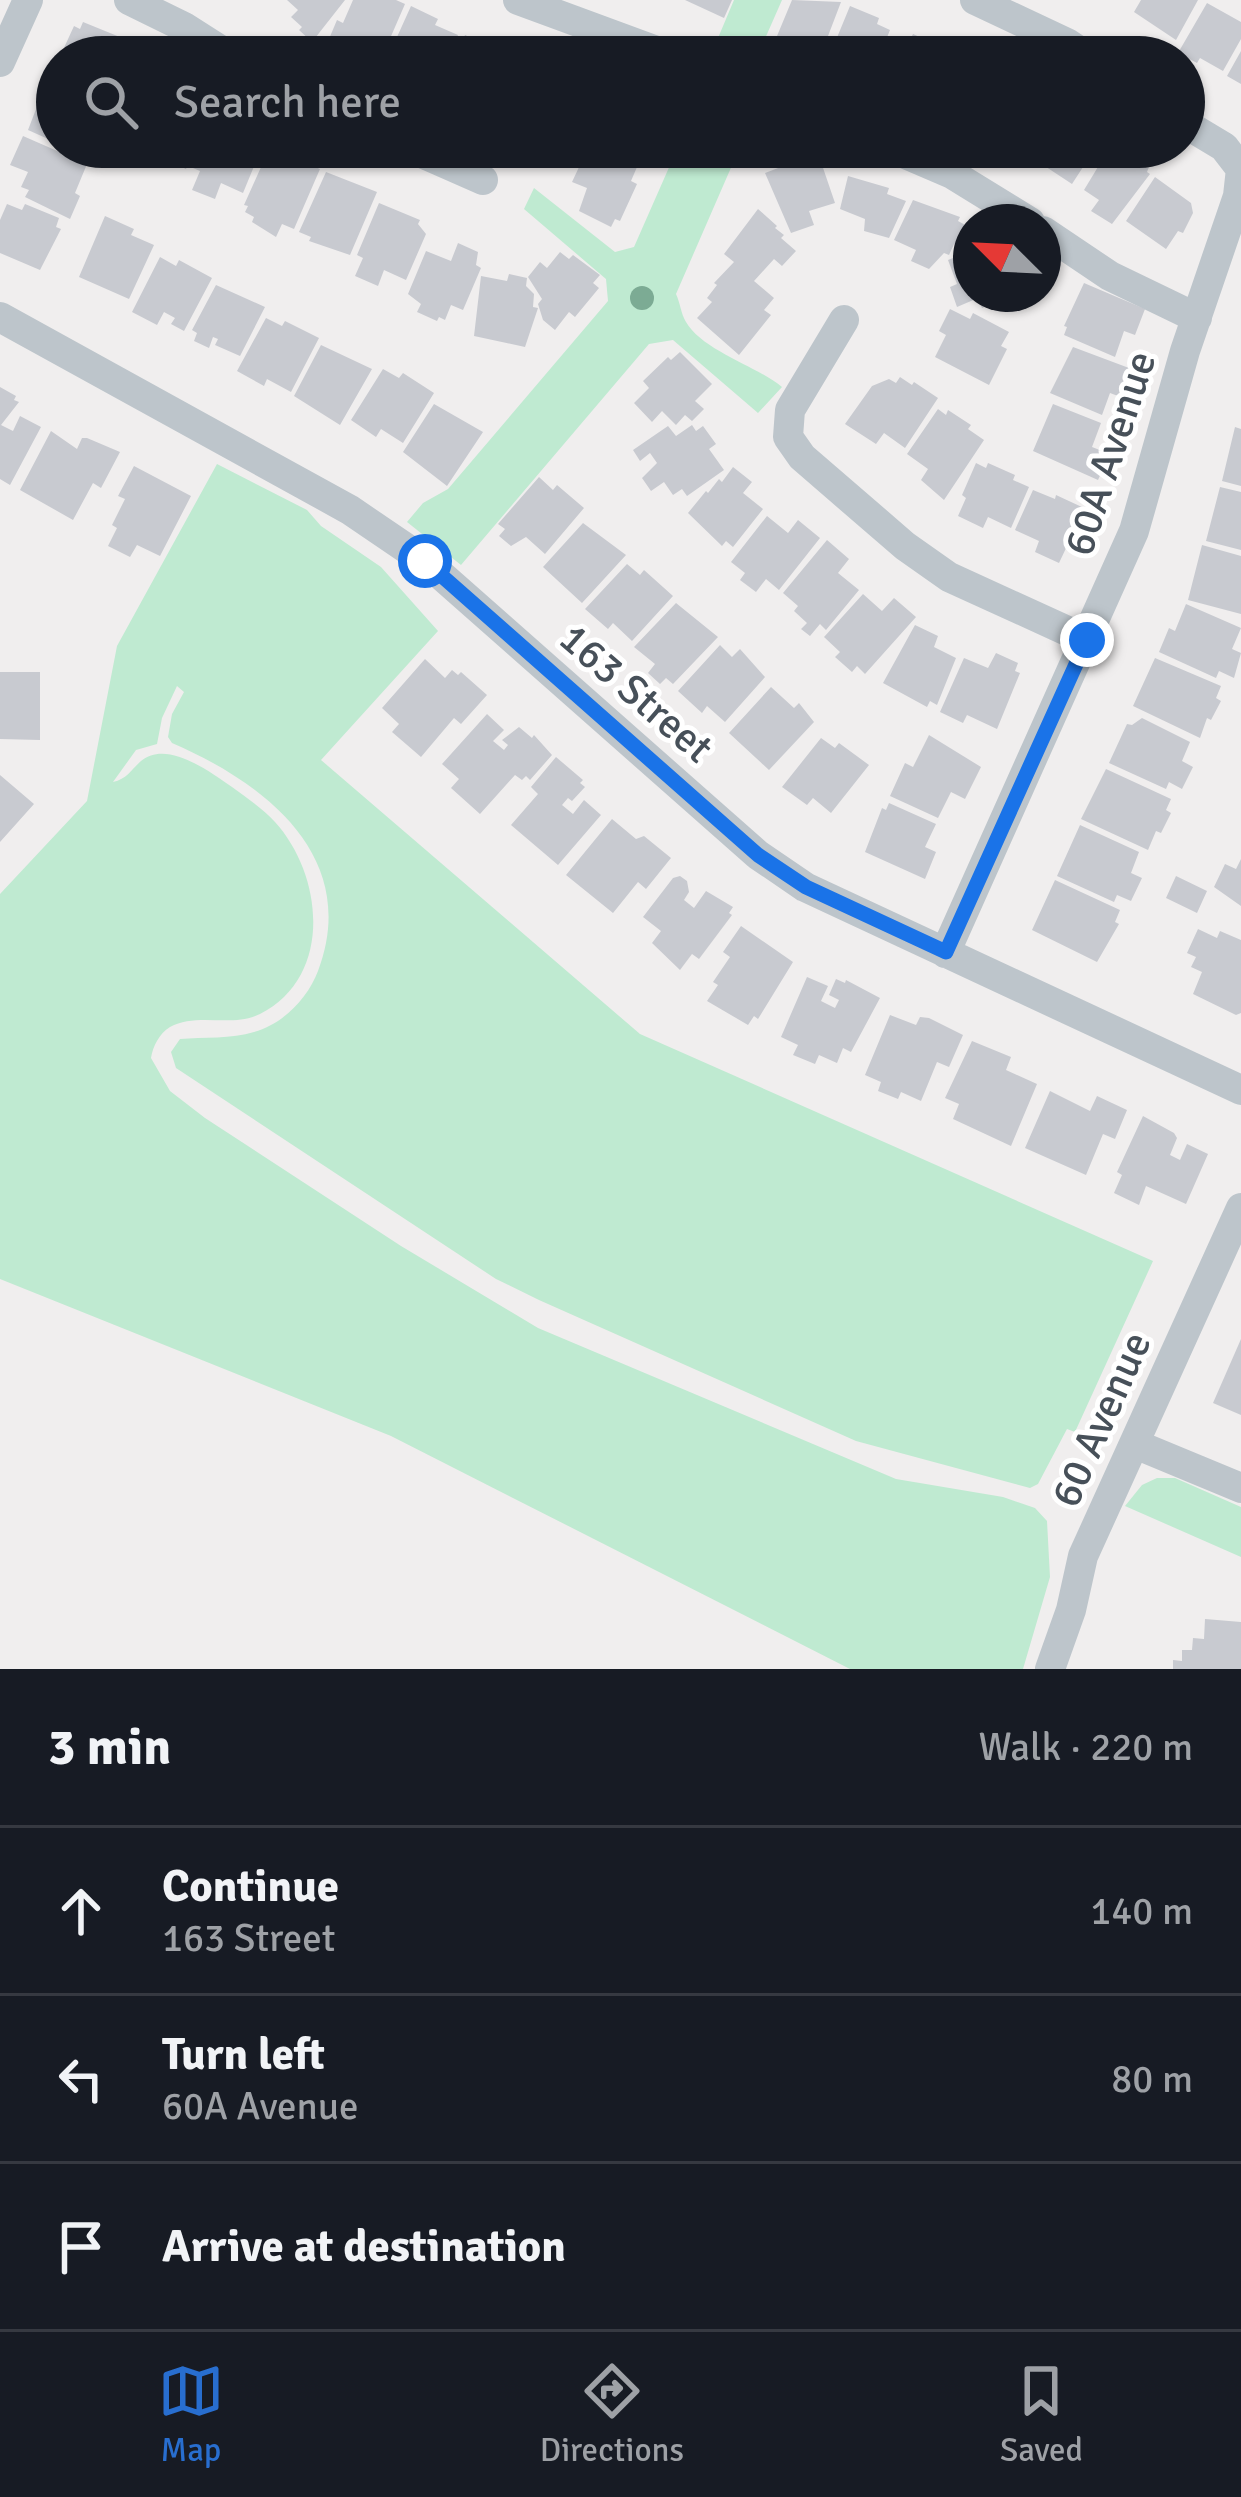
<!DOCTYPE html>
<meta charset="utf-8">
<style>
body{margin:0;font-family:Signika,sans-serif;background:#242831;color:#f1f3f6}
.compass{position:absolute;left:953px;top:204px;width:108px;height:108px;border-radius:50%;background:#171b24;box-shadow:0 3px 9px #0004;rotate:294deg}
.stop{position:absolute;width:36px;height:36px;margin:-27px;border:9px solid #1a73e8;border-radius:50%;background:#fff}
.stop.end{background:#1a73e8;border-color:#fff;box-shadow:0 3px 12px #0008}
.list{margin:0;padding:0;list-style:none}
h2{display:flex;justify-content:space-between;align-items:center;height:156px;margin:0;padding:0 48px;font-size:51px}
h2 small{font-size:39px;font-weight:400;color:#9ea1a6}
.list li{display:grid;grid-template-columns:78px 1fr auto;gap:36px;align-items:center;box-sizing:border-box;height:168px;padding:0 48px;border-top:3px solid #363941}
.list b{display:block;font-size:45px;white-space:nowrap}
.list p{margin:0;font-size:39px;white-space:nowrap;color:#9ea1a6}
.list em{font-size:39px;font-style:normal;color:#9ea1a6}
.icon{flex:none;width:66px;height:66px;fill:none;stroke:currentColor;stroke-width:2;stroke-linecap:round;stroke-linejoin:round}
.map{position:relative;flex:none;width:1241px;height:1669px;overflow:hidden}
.search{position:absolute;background:#171b24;box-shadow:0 3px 9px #0004;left:36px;right:36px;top:36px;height:132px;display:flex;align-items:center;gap:30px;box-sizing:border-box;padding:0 42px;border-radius:66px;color:#9ea1a6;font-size:45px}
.sheet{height:660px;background:#171b24}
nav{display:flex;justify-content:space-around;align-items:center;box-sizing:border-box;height:168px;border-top:3px solid #363941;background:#171b24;font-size:33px;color:#9ea1a6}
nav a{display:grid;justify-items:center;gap:6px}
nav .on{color:#286ecf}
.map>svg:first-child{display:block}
.green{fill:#bfead1}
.building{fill:#c8cad0}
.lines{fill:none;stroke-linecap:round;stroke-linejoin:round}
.minor{stroke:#bdc5cb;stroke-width:30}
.tree{fill:#7cab94}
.route{stroke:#1a73e8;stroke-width:15}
.labels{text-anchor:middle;stroke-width:10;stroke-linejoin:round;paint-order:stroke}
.street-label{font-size:42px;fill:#475059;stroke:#fff}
</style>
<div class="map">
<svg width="1241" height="1669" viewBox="0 0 1241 1669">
<rect width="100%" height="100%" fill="#f0eeee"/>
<path class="green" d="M734,0H782L757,57H710Z
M678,147H740L676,294C680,302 681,314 686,322C703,351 757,366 782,387L758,413L673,340L649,344L461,565L407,522L423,503L448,489L608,301L606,279L524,209L534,188L615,252L634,247Z
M217,464L307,510L321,526L381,567L438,631L321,760L640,1034L1153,1261L1075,1432L1067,1429L1038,1484L1030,1488L856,1441L539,1300L496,1279L176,1068L171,1052L180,1039C203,1037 232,1039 254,1032C283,1024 308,998 318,971C361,857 265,783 172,743L168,737L172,714L184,692L177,686L162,718L157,744L136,750L113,782C127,779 131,770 141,761C167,739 210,772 232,787C247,798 263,809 275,822C324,876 333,977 260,1014C232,1028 197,1012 170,1027C159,1034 153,1046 151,1058L170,1091L205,1118L401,1246L538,1328L896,1479L1003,1497L1035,1508L1047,1521L1050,1577L1023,1669H850L391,1436L0,1279V894L87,801L117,646Z
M1157,1478H1175L1241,1507V1557L1125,1506L1142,1485Z"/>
<path class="building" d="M287,0H345L312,42L299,30L302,27L291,17L298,10Z
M353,0H396L405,4L382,57H359L345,50L343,54L326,46L337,20L343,23Z
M685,0H732L724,18Z
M792,0L841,2L820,57L777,36Z
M1141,0H1198L1176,40L1134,12Z
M1207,3L1241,22V39L1223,71L1200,58L1197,63L1178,53Z
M411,6L438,19L435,25L458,35L448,57H388Z
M850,6L879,18L877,24L890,30L879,57H829Z
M83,22L137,44L131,57H79L63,50L74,26L80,29Z
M913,34L944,48L940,57H889L898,37L909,42Z
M465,35L494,48L496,43L518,53L516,57H455Z
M528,44L549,54L548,57H523Z
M1241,51V84L1227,76Z
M38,104L57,111V143L28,130Z
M23,136L87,164L75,193L80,196L70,219L25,197L29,190L21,187L28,172L10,165Z
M67,147H97L92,158Z
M135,147H196L186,169L175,164L173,168Z
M202,147H262L243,193L221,183L215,199L192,190L200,171L193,168Z
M270,147L320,169L294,229L282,224L276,237L252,222L254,217L245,212L248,206L244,205Z
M1042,147H1096L1072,184L1034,159Z
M1110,147H1118L1149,167L1147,172L1150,174L1112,224L1091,211L1099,200L1084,190Z
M620,153L635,160L637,167L631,181L637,184L620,221L615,219L611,227L579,211L587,188L572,182L580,165L587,168L590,162L601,159L610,163L613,156Z
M810,156L812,161L820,159L835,203L809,211L814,225L791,233L765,173Z
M326,172L377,192L350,255L309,241L311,237L299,232Z
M848,176L889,188L887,194L906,201L889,238L864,231L865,219L840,209Z
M1155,177L1191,203L1193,213L1183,233L1178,231L1166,249L1126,221Z
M913,200L960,217L958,221L967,226L958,247L954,244L949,255L944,253L929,269L911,261L916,250L894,240Z
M379,203L420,220L418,224L426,234L406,280L384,270L378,286L355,276L363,258L357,255Z
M7,204L22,210L25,204L59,218L56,227L61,229L40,270L0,253V220Z
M758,209L777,226L775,228L784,235L781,238L796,251L782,266L774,259L754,281L774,298L764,310L771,315L739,355L697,318L712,302L707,298L717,285L714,283L734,262L724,254Z
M105,216L134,229L131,235L154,245L129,299L79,277Z
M458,243L478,252L476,265L481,268L463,310L451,305L445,320L439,317L437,321L417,312L421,304L408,294L426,251L451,261Z
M971,251V294H1017L982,308L978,298L957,307L950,287L957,284L948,260Z
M560,252L569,259L573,255L600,275L593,283L599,288L575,317L569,312L555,330L543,320L538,304L542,299L528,277L540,262L547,268Z
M160,257L176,266L179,260L212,278L184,331L171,324L175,318L164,312L157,325L132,312Z
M509,274L527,278L526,286L534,294L533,307L538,308L525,347L474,336L481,276L507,281Z
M1084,283L1145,309L1135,335L1124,331L1115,357L1064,335L1067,327L1064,326Z
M216,285L265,307L240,356L215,345L218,339L213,337L209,348L194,341L197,333L192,330Z
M950,309L970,319L973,313L1009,332L1001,346L1007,349L989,385L935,357L946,335L939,331Z
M266,318L282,326L285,321L319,338L291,392L267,379L264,386L237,371Z
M321,345L372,369L340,425L294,396Z
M1073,347L1137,371L1126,399L1110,393L1102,415L1050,393Z
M680,352L712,384L695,401L704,409L692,421L685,415L676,425L662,411L652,422L634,403L649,388L643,381L668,357L671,360Z
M383,369L399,378L403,373L434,393L403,443L381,429L376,437L351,420Z
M900,377L912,385L914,382L938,398L905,448L884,433L876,444L845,424L872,386L889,379L896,383Z
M0,387L16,396L14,400L19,402L1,425L13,431L20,416L41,427L10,485L0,479Z
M434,404L483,432L447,486L403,452Z
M1053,404L1101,423L1092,447L1110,454L1098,480L1033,451Z
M938,409L946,415L948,410L971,425L968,429L984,440L944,500L921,480L928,469L907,454Z
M692,425L696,431L703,426L716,444L709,449L724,470L687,496L682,489L673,495L664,482L651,491L642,478L657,463L650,453L640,461L633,450L668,426L676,436Z
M1235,427L1241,429V486L1222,481Z
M51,431L77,449L82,438H87L120,452L101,488L93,483L73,520L20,490Z
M976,463L986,468L988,463L1015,475L1013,480L1029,487L1011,528L988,517L983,528L958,516L966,498L962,495Z
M134,466L191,496L160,556L137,545L130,557L108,546L117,528L112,525L125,499L118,496Z
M733,467L752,482L743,493L763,509L733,547L726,541L722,546L688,513L706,491L708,493L719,479L722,482Z
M539,477L553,490L557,485L584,508L545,554L526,537L511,546L499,536L505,529L498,524Z
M1220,487L1241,492V550L1206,541Z
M1033,490L1055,499L1056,495L1084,508L1083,512L1093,517L1082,541L1078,539L1073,547L1068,544L1059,563L1035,552L1039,541L1015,530Z
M767,516L788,533L798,520L820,538L779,590L766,579L756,592L740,580L745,573L731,562Z
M583,523L626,555L582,603L543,567Z
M827,540L849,559L838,573L859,590L826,630L820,624L810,636L801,629L807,623L794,611L798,606L783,593Z
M1202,545L1241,556V614L1188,600Z
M627,564L640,575L644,570L673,596L632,641L613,623L608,629L585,609Z
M863,594L882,611L894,598L916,617L865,674L857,666L852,672L835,657L840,652L824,637Z
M676,603L718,637L673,684L666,678L660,684L648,673L655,664L634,647Z
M1186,604L1241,628L1232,649L1241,653L1234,678L1219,671L1216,678L1159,652L1169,628L1175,631Z
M915,625L938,636L934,647L956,658L937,705L930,701L927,707L883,683Z
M720,645L732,657L740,649L765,677L725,722L707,706L702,713L678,691Z
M996,653L1018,663L1015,671L1020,673L997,729L967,715L963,723L940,712L964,658L988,668Z
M1155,658L1221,686L1216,698L1221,701L1211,720L1207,718L1200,738L1133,706Z
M425,659L445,678L452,670L458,675L461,672L487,695L461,724L454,718L421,757L392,732L399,724L382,708Z
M0,672H40V740L0,739Z
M771,687L794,708L799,703L814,722L769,770L729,733Z
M487,714L504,730L493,741L504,750L508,745L502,740L519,727L532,738L534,735L552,755L530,780L526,776L522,780L515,775L480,814L451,788L459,779L442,764Z
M1142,718L1190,742L1182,761L1193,767L1182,789L1169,782L1166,789L1109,763L1127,724L1132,725Z
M929,735L981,767L965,799L951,792L938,818L890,796L905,763L913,767Z
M821,738L835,748L839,743L869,765L831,813L813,798L807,805L782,787Z
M556,757L583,780L580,783L585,787L572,801L568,798L562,805L573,814L584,800L601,815L558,865L511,825L538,794L531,787Z
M1106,769L1171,799L1166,810L1171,813L1161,833L1156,831L1148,850L1081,819Z
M0,775L34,804L0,842Z
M889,803L936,824L925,847L936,852L925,879L865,852L882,808L886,810Z
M612,819L636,839L644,836L671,858L646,889L638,882L613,913L566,875Z
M1080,825L1139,852L1131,873L1142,878L1131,901L1117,895L1114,902L1057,876Z
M1241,859V906L1214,887L1225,864L1236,869Z
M680,876L687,881L689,892L684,900L694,908L706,891L733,907L729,913L732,915L699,959L692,954L680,970L652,943L661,931L643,917L673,878Z
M1176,876L1207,891L1197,913L1166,898Z
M1055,880L1120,910L1115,922L1119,924L1097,962L1032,930Z
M741,926L793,962L758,1019L754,1016L748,1025L707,1001L718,985L713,982L730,957L723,952Z
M1198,929L1217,938L1220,931L1241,940V1013L1236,1015L1193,994L1202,972L1191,967L1196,957L1187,953Z
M807,977L828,986L821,1001L835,1008L839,1000L829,995L836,979L845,983L846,980L880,998L851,1052L843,1048L837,1063L819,1055L815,1064L793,1055L798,1045L781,1037Z
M890,1015L916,1025L920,1017L929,1018L963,1035L949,1067L937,1062L921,1101L901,1092L898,1099L878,1091L881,1082L865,1075Z
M972,1041L1011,1057L1006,1070L1037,1084L1011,1146L953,1119L959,1104L945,1098Z
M1050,1091L1090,1111L1097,1096L1127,1110L1115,1139L1103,1134L1086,1175L1025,1148Z
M1143,1116L1174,1133L1177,1138L1170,1155L1180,1160L1187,1144L1208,1154L1186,1204L1146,1186L1139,1205L1114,1193L1122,1175L1117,1172Z
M1241,1339V1415L1213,1403Z
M1205,1619L1241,1622V1669H1173V1660L1182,1661V1650H1192L1193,1638L1204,1639Z"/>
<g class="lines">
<path class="minor" d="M129,0L184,27L231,57
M518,0L673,57
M975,0L1067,43L1088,57
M0,62L28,0
M408,147L483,180
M889,147L952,174L1030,222
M1043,231L1110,276L1197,318
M0,317L350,510L425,561L758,855L805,887L1241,1090
M844,320L790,410L788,437L802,457L905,546L949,577L1087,640
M945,953L1134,531L1185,351L1238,196L1241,169L1224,147L1184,123
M1135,1444L1241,1488
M1050,1669L1071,1610L1083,1556L1241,1208"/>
</g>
<circle class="tree" cx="642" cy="298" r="12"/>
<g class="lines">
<path class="route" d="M425,561L758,855L806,887L946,952L1087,640"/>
</g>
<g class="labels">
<g class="street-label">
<text transform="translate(1109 453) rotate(-72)" y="15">60A Avenue</text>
<text transform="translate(637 692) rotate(41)" y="15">163 Street</text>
<text transform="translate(1100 1419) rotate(-66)" y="15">60 Avenue</text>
</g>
</g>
</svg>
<svg class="compass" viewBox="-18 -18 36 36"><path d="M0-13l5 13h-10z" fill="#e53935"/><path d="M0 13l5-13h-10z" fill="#9ea1a6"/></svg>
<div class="stop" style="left:425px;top:561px"></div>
<div class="stop end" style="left:1087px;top:640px"></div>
<div class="search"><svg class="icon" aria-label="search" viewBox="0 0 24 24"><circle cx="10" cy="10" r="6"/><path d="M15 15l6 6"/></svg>Search here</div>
</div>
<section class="sheet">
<h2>3 min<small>Walk · 220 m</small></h2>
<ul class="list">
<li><svg class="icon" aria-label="ahead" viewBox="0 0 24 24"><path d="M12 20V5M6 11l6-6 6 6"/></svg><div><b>Continue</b><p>163 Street</p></div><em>140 m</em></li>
<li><svg class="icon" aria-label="left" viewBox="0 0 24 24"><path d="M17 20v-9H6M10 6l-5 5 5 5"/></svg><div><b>Turn left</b><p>60A Avenue</p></div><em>80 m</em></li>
<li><svg class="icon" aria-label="arrive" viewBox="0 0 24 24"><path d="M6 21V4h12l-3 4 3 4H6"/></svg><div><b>Arrive at destination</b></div></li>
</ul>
</section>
<nav>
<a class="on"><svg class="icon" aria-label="map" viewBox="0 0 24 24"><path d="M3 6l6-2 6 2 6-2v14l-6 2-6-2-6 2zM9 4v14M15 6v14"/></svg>Map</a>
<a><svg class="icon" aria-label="directions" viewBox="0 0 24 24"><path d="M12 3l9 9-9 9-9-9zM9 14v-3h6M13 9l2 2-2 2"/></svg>Directions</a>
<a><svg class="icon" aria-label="saved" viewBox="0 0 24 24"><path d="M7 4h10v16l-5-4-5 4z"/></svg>Saved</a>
</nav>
